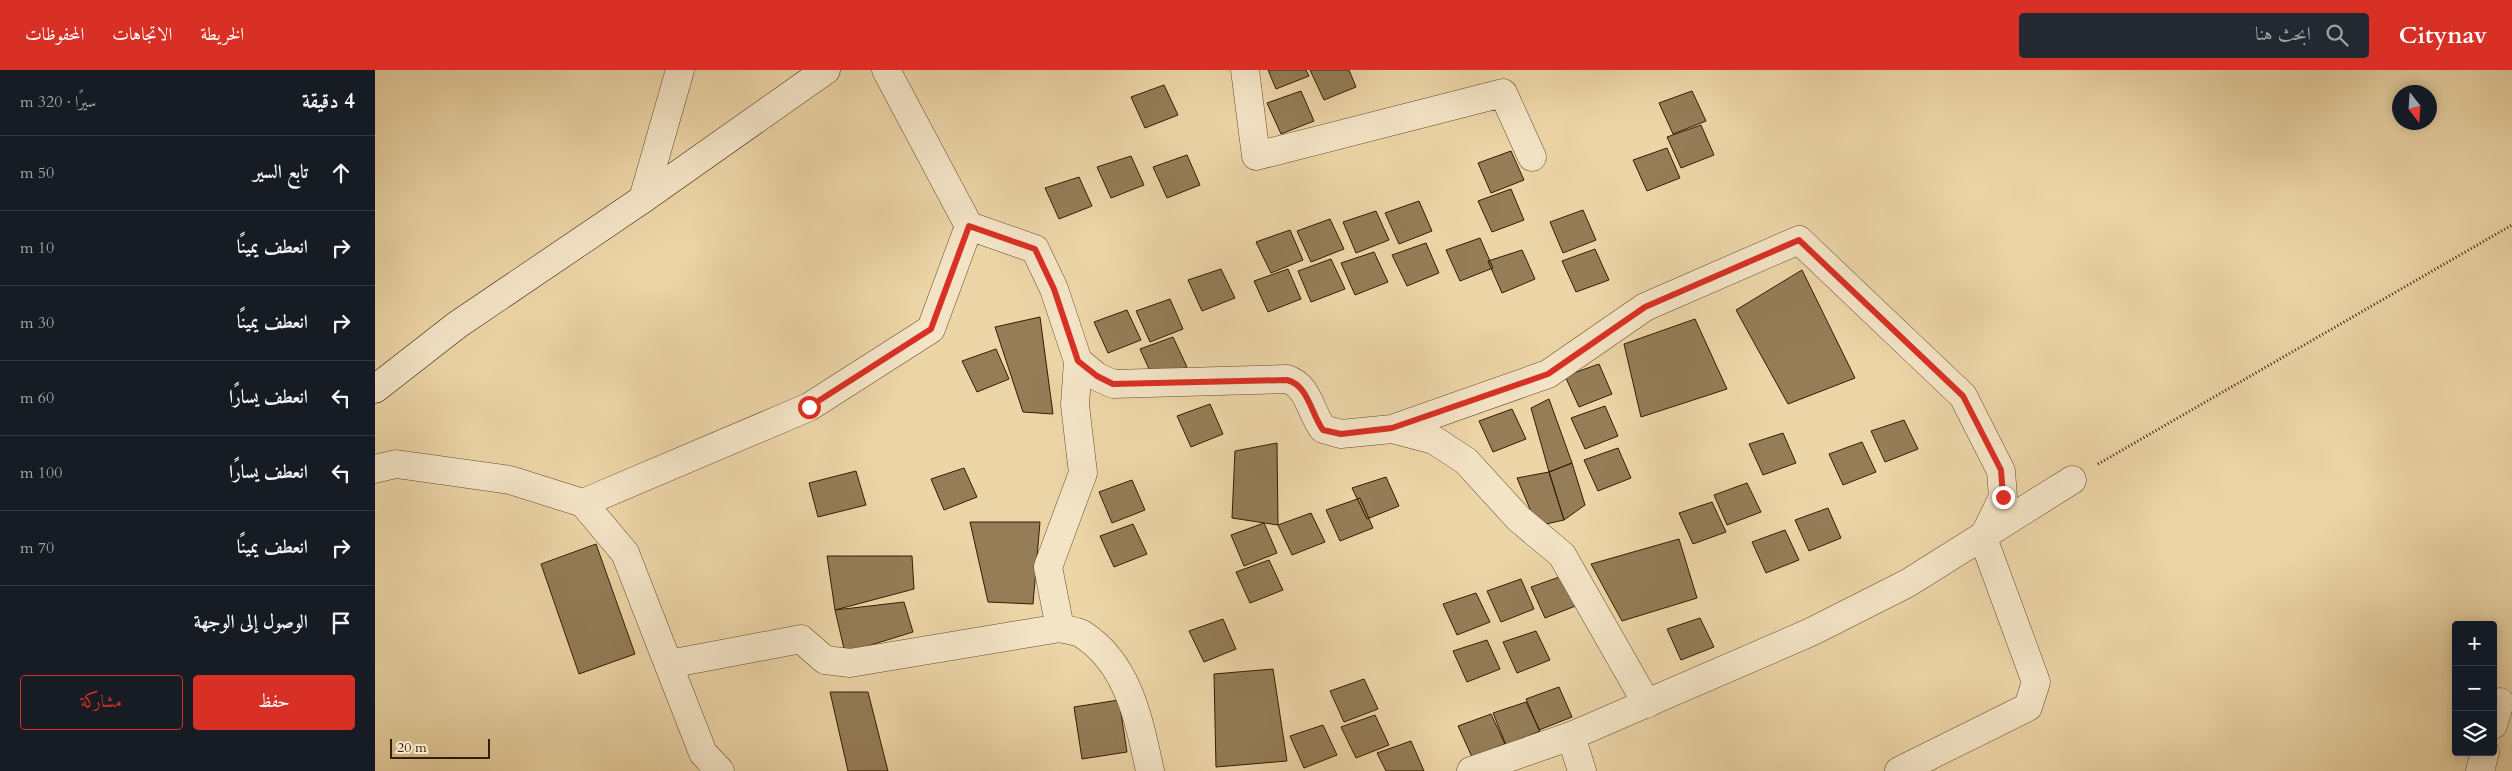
<!DOCTYPE html>
<html lang="ar">
<meta charset="utf-8">
<style>
body{margin:0;font-family:Cardo,Amiri,serif;background:#242831;color:#f1f3f6;direction:rtl}
.controls{position:absolute;right:15px;bottom:15px;display:grid;overflow:hidden;border-radius:5px;box-shadow:0 2px 12px #0003}
.controls button{width:45px;height:45px;display:grid;place-items:center;padding:0;border:0;border-bottom:1px solid #363941;background:#171b24;color:#f1f3f6;font:25px sans-serif}
.compass{position:absolute;left:2017px;top:15px;width:45px;height:45px;border-radius:50%;background:#171b24;box-shadow:0 2px 12px #0003;rotate:163deg}
.scale{position:absolute;left:15px;bottom:12px;width:100px;box-sizing:border-box;padding-left:5px;border:2px solid #351d00;border-top:0;font-size:14px;line-height:18px;white-space:nowrap;color:#351d00;-webkit-text-stroke:4px #f3e4c6;paint-order:stroke}
.stop{position:absolute;width:15px;height:15px;margin:-11px;border:4px solid #d93025;border-radius:50%;background:#fff}
.stop.end{background:#d93025;border-color:#fff;box-shadow:0 1px 5px #0008}
.list{margin:0;padding:0;list-style:none}
h2{display:flex;justify-content:space-between;align-items:center;height:65px;margin:0;padding:0 20px;font-size:21px}
h2 small{font-size:16px;font-weight:400;color:#9ea1a6}
.list li{display:grid;grid-template-columns:32px 1fr auto;gap:15px;align-items:center;box-sizing:border-box;height:75px;padding:0 20px;border-top:1px solid #363941}
.list b{display:block;font-size:19px;white-space:nowrap}
.list em{font-size:16px;font-style:normal;color:#9ea1a6}
.actions{display:flex;gap:10px;padding:15px 20px}
.actions a{flex:1;padding:11px 0;border:1px solid #d93025;border-radius:5px;text-align:center;font-size:18px;color:#d93025}
.actions .main{background:#d93025;color:#fff}
.icon{flex:none;width:28px;height:28px;fill:none;stroke:currentColor;stroke-width:2;stroke-linecap:round;stroke-linejoin:round}
.map{position:relative;flex:none;width:2137px;height:701px;overflow:hidden;direction:ltr}
header{display:flex;align-items:center;gap:30px;box-sizing:border-box;height:70px;padding:0 25px;background:#d93025;color:#fff}
header strong{font-size:24px}
nav{display:flex;gap:28px;margin-inline-start:auto;font-size:18px}
.search{width:350px;height:45px;background:#242831;display:flex;align-items:center;gap:12px;box-sizing:border-box;padding:0 18px;border-radius:5px;color:#9ea1a6;font-size:19px}
main{display:flex}
aside{flex:1;background:#171b24}
.map>svg:first-child{display:block}
.building{fill:#947d57;stroke:#351d00}
.lines{fill:none;stroke-linecap:round;stroke-linejoin:round}
.minor-casing{stroke:#634b2a;stroke-width:29}
.secondary-casing{stroke:#351d00;stroke-width:29}
.path{stroke:#351d00;stroke-width:3;stroke-dasharray:1 2.5;stroke-linecap:butt}
.minor{stroke:#f3e4c6;stroke-width:28}
.secondary{stroke:#f3e4c6;stroke-width:28}
.route{stroke:#d93025;stroke-width:6}
</style>
<header>
<strong>Citynav</strong>
<div class="search"><svg class="icon" aria-label="search" viewBox="0 0 24 24"><circle cx="10" cy="10" r="6"/><path d="M15 15l6 6"/></svg>ابحث هنا</div>
<nav><a>الخريطة</a><a>الاتجاهات</a><a>المحفوظات</a></nav>
</header>
<main>
<div class="map">
<svg width="2137" height="701" viewBox="0 0 2137 701">
<rect width="100%" height="100%" fill="#ecd5a7"/>
<filter id="stains"><feTurbulence type="fractalNoise" baseFrequency=".004" numOctaves="4"/><feColorMatrix values="0 0 0 0 .2 0 0 0 0 .09 0 0 0 0 .02 0 0 0 .5 -.17"/></filter>
<radialGradient id="worn" r=".72"><stop offset=".6" stop-color="#630" stop-opacity="0"/><stop offset="1" stop-color="#630" stop-opacity=".3"/></radialGradient>
<path class="building" d="M893,0H931L934,6L901,19Z
M935,0H974L981,17L949,30Z
M789,15L803,45L770,58L756,27Z
M926,21L939,51L906,64L892,33Z
M1317,21L1331,51L1298,64L1284,33Z
M1326,55L1339,85L1306,98L1292,67Z
M1292,78L1305,108L1272,121L1258,90Z
M1136,81L1149,110L1116,123L1103,93Z
M812,85L825,115L792,128L778,97Z
M756,86L769,115L736,128L722,97Z
M704,107L717,136L684,149L670,118Z
M1136,119L1149,150L1117,162L1103,131Z
M1044,131L1057,161L1024,174L1010,143Z
M1208,140L1221,170L1188,183L1175,152Z
M1001,141L1014,170L981,183L968,152Z
M955,149L969,179L936,192L922,161Z
M915,160L928,190L896,203L881,172Z
M1105,168L1118,198L1085,211L1071,180Z
M1051,173L1064,203L1032,216L1017,185Z
M1220,179L1234,210L1201,222L1187,191Z
M1147,180L1160,209L1127,223L1113,191Z
M999,182L1013,212L980,225L966,193Z
M956,189L970,219L936,232L923,201Z
M846,199L860,228L827,241L813,210Z
M913,199L926,229L893,242L879,211Z
M1427,200L1480,308L1413,334L1361,240Z
M795,229L808,259L775,272L761,241Z
M752,240L766,270L733,283L719,252Z
M665,247L678,344L648,342L620,257Z
M1320,249L1352,319L1266,347L1249,274Z
M798,267L812,297L779,310L765,279Z
M621,279L634,309L602,322L587,291Z
M1224,294L1237,324L1204,337L1190,306Z
M1174,329L1197,393L1174,402L1156,338Z
M835,334L848,364L816,377L802,346Z
M1230,336L1243,366L1210,379L1196,348Z
M1137,339L1151,369L1118,382L1104,351Z
M1529,350L1543,379L1510,392L1496,361Z
M1408,363L1421,393L1388,405L1374,374Z
M1487,372L1501,402L1468,415L1454,384Z
M902,373L903,455L857,448L860,381Z
M1243,378L1256,408L1223,421L1209,390Z
M1197,393L1210,435L1189,450L1174,402Z
M589,398L602,427L569,440L556,409Z
M481,401L491,435L443,447L434,413Z
M1174,402L1189,450L1162,456L1142,408Z
M1011,407L1024,436L992,449L977,418Z
M757,410L770,440L737,453L724,422Z
M1372,413L1386,442L1352,455L1339,425Z
M985,428L998,458L965,471L951,440Z
M1337,432L1351,462L1318,474L1304,443Z
M1453,438L1466,468L1434,481L1420,450Z
M936,443L950,472L917,485L903,455Z
M595,452H665L658,534L613,532Z
M889,453L902,483L869,496L856,465Z
M758,454L772,484L739,497L725,466Z
M1410,460L1424,490L1391,503L1377,472Z
M1304,469L1322,528L1247,551L1216,494Z
M221,474L260,584L204,604L166,494Z
M452,486H537L539,519L460,540Z
M894,490L908,520L875,533L861,502Z
M1190,505L1203,535L1170,548L1156,517Z
M1146,509L1159,539L1126,552L1112,521Z
M1101,523L1115,552L1082,565L1068,534Z
M529,532L538,562L470,583L460,540Z
M1325,548L1339,577L1306,590L1292,559Z
M848,549L861,579L829,592L814,561Z
M1161,561L1175,590L1142,603L1128,572Z
M1112,570L1125,599L1092,612L1078,581Z
M898,599L912,691L841,697L839,604Z
M989,609L1003,639L969,652L955,621Z
M1184,617L1197,647L1164,660L1151,629Z
M455,622H493L513,701H473Z
M744,630L752,682L707,689L699,637Z
M1151,632L1165,661L1131,675L1118,643Z
M1116,644L1130,674L1097,687L1083,656Z
M1000,645L1014,675L981,688L966,657Z
M948,655L962,685L929,698L915,666Z
M1036,671L1049,701H1011L1002,683Z"/>
<g class="lines">
<defs>
<path id="minor" d="M870,0L881,86L1128,23L1157,87
M268,129L305,0
M594,156L660,179L679,219L703,291L721,306L738,314L912,309C934,316 935,342 948,359L966,364L1017,359L1059,370L1091,391L1144,449L1187,485L1272,634
M703,291L700,335L708,403L673,497L685,558C692,560 702,561 707,564C754,594 764,651 775,701
M1017,359L1173,304L1270,237L1424,170L1588,326L1626,401L1628,427L1608,468L1661,612L1653,637L1524,701
M0,399L21,394L135,410L208,433L250,483L328,683L345,701
M208,433L434,337L556,259L594,156L511,0
M294,594L426,569L450,590L475,593L685,558
M2118,655L2125,632
M1196,666L1207,701
M1096,701L1196,666L1436,562L1533,513L1697,410
M2105,701L2110,682"/>
<path id="secondary" d="M0,319L82,255L268,129L451,0"/>
</defs>
<use href="#minor" class="minor-casing"/>
<use href="#secondary" class="secondary-casing"/>
<path class="path" d="M1723,394L2137,155"/>
<use href="#minor" class="minor"/>
<use href="#secondary" class="secondary"/>
</g>
<g class="lines">
<path class="route" d="M434,337L556,259L594,156L660,179L679,219L703,291L722,306L738,314L912,310C934,316 935,342 948,360L966,364L1017,358L1173,304L1270,237L1424,170L1588,326L1626,400L1628,427"/>
</g>
<rect width="100%" height="100%" filter="url(#stains)"/>
<rect width="100%" height="100%" fill="url(#worn)"/>
</svg>
<div class="controls">
<button>+</button>
<button>−</button>
<button><svg class="icon" aria-label="layers" viewBox="0 0 24 24"><path d="M12 4l9 5-9 5-9-5zM3 14l9 5 9-5"/></svg></button>
</div>
<svg class="compass" viewBox="-18 -18 36 36"><path d="M0-13l5 13h-10z" fill="#e53935"/><path d="M0 13l5-13h-10z" fill="#9ea1a6"/></svg>
<div class="scale">20 m</div>
<div class="stop" style="left:434px;top:337px"></div>
<div class="stop end" style="left:1628px;top:427px"></div>
</div>
<aside>
<h2>4 دقيقة<small>سيرًا · 320 m</small></h2>
<ul class="list">
<li><svg class="icon" aria-label="ahead" viewBox="0 0 24 24"><path d="M12 20V5M6 11l6-6 6 6"/></svg><div><b>تابع السير</b></div><em>50 m</em></li>
<li><svg class="icon" aria-label="right" viewBox="0 0 24 24"><path d="M7 20v-9h11M14 6l5 5-5 5"/></svg><div><b>انعطف يمينًا</b></div><em>10 m</em></li>
<li><svg class="icon" aria-label="right" viewBox="0 0 24 24"><path d="M7 20v-9h11M14 6l5 5-5 5"/></svg><div><b>انعطف يمينًا</b></div><em>30 m</em></li>
<li><svg class="icon" aria-label="left" viewBox="0 0 24 24"><path d="M17 20v-9H6M10 6l-5 5 5 5"/></svg><div><b>انعطف يسارًا</b></div><em>60 m</em></li>
<li><svg class="icon" aria-label="left" viewBox="0 0 24 24"><path d="M17 20v-9H6M10 6l-5 5 5 5"/></svg><div><b>انعطف يسارًا</b></div><em>100 m</em></li>
<li><svg class="icon" aria-label="right" viewBox="0 0 24 24"><path d="M7 20v-9h11M14 6l5 5-5 5"/></svg><div><b>انعطف يمينًا</b></div><em>70 m</em></li>
<li><svg class="icon" aria-label="arrive" viewBox="0 0 24 24"><path d="M6 21V4h12l-3 4 3 4H6"/></svg><div><b>الوصول إلى الوجهة</b></div></li>
</ul>
<div class="actions"><a class="main">حفظ</a><a>مشاركة</a></div>
</aside>
</main>
